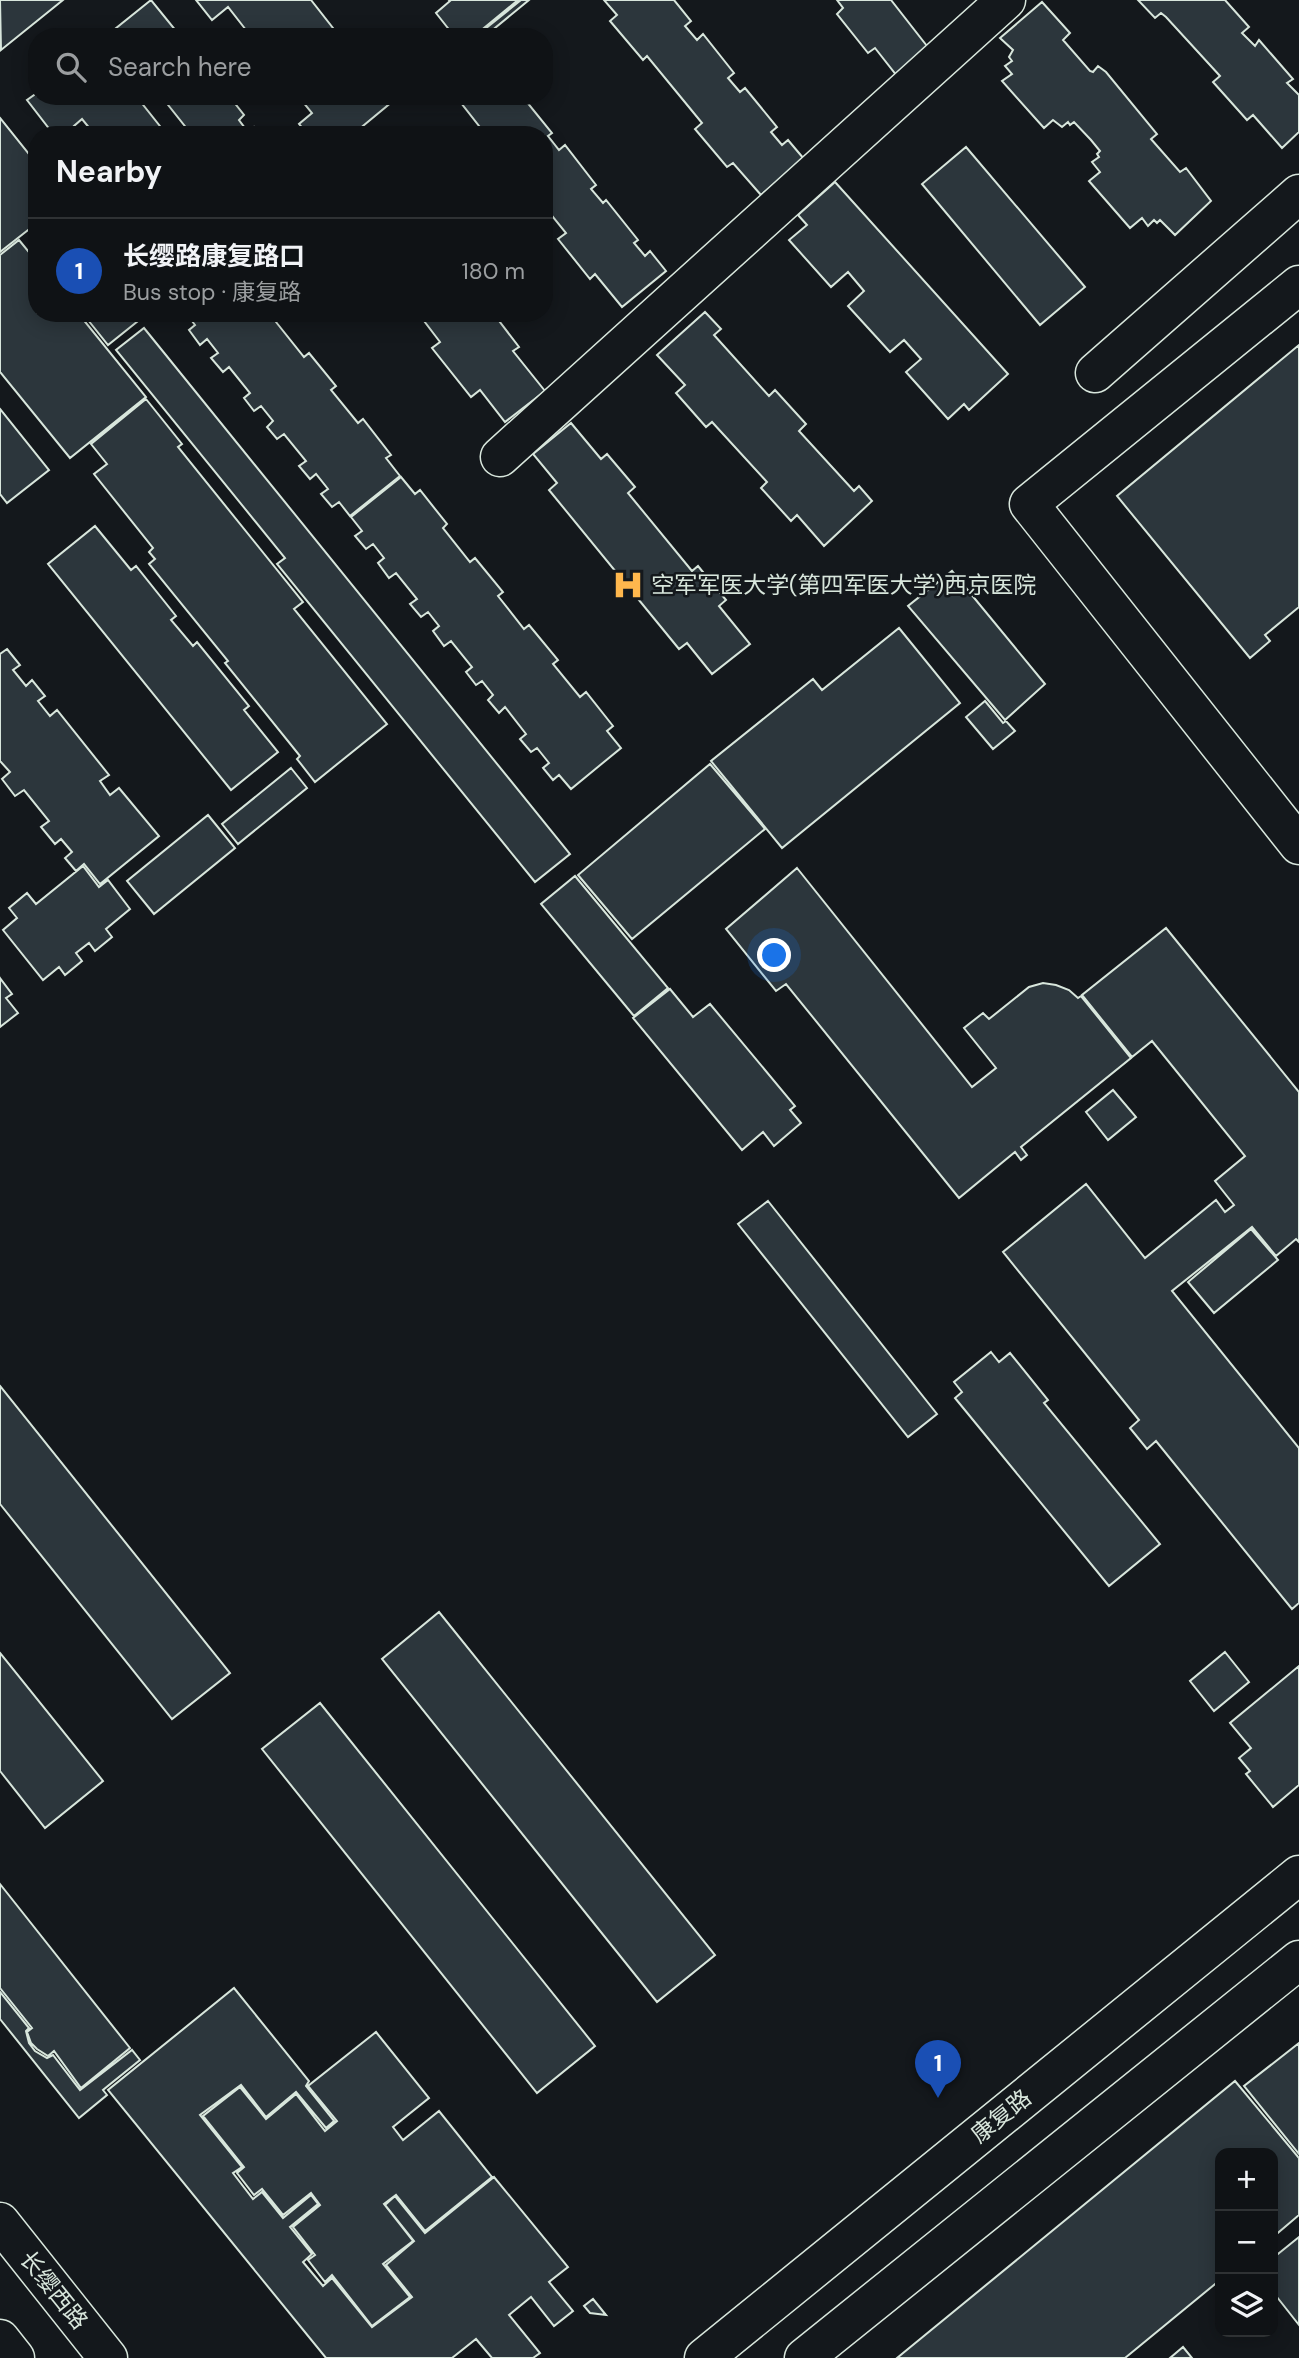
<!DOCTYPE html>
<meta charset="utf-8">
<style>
body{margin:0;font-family:"DM Sans","Noto Sans SC",sans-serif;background:#1d2022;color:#f1f3f6}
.controls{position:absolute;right:21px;bottom:21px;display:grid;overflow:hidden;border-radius:14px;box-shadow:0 4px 18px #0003}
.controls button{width:63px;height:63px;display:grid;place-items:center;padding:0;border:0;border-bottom:2px solid #2f3234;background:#0f1215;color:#f1f3f6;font:35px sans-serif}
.you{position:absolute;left:775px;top:956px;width:24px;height:24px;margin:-18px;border:5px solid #fff;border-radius:50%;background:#1a73e8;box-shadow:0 0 0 10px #1a73e833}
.badge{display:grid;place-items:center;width:46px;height:46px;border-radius:50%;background:#1a73e8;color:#fff;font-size:23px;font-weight:700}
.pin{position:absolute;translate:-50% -58px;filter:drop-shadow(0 2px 4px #0008)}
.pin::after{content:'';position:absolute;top:37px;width:24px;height:21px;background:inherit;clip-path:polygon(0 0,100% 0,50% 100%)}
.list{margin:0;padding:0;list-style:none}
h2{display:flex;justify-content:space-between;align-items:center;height:91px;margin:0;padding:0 28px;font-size:30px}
h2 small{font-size:23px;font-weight:400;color:#9b9ea0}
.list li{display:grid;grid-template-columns:46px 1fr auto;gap:21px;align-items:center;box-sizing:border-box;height:105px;padding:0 28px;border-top:2px solid #2f3234}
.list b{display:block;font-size:26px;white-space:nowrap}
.list p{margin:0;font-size:23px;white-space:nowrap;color:#9b9ea0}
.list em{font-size:23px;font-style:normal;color:#9b9ea0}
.icon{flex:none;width:38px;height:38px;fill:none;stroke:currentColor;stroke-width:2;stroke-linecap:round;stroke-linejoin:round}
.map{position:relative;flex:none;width:1299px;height:2358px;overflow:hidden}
.search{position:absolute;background:#0f1215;box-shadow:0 4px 18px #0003;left:28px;top:28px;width:525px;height:77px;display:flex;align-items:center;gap:18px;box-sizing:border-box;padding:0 24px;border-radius:28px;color:#9b9ea0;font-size:26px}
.panel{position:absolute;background:#0f1215;box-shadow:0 4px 18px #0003;left:28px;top:126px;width:525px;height:196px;border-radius:28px}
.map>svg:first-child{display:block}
.building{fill:#2c363c;stroke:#d8e6dc;stroke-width:2}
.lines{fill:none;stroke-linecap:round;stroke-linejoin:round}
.minor-casing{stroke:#d8e6dc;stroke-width:41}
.secondary-casing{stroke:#d8e6dc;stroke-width:41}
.minor{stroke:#14181c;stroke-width:38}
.secondary{stroke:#14181c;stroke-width:38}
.labels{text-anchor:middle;stroke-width:5;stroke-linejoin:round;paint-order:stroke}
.poi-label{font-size:23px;fill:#d8e6dc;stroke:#14181c;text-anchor:start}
.street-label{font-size:23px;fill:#d8e6dc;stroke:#14181c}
</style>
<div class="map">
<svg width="1299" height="2358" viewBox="0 0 1299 2358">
<rect width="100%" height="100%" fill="#14181c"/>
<path class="building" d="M0,0H63L1,50Z
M151,0L181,37H113L110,33Z
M196,0H311L340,37H237L246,30L228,7L212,20Z
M449,0H518L473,37H455L436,13L450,1Z
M521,0H529L484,37H475Z
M604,0H674L691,21L685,26L697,40L703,34L734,73L728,78L740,92L745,88L777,127L771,132L782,145L788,140L804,159L761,195L733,163L727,167L695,129L702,123L647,56L643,60L610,21L617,15Z
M837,0H891L934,55L901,81L875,48L868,53L837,14L843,8Z
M1138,0H1225L1249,27L1242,33L1255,46L1259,40L1293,79L1287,83L1299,95V132L1282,148L1253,115L1247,120L1213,82L1220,76L1166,17L1161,13L1155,18Z
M1042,2L1070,33L1063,40L1090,71L1093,72L1098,66L1106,72L1157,134L1151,139L1180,172L1186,168L1211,201L1175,235L1160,220L1157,223L1154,220L1148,226L1142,218L1130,228L1089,181L1100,172L1092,162L1099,157L1097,154L1100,151L1091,140L1074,122L1070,125L1068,122L1062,127L1053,120L1044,128L1002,81L1012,74L1005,66L1012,61L1009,57L1013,50L1000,38Z
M37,93V96H136L167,135H95L82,119L74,126L81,135H54L27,100Z
M161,96H229L244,115L239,120L248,132L254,127L260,135H192Z
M298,96H389L393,101L352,135H308L299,124L312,113Z
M461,96H522L552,133L548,136L559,150L565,145L596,185L591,189L603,203L606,200L638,240L634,243L645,256L650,251L666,271L622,307L595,274L590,279L558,239L566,233L544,206V135H476L474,132L479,126L458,99Z
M0,118L37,164V223L0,252Z
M966,147L1085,287L1040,325L922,184Z
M835,182L1008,374L969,410L964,404L948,419L906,372L921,359L904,340L890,352L848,306L864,291L848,272L831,287L789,240L807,225L798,215Z
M19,240L37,262V313H78L146,397L70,458L0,372V255Z
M705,312L721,329L714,335L769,396L775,390L806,424L799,431L854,491L859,486L872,501L824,546L797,515L791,521L761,488L767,482L712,422L706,427L676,393L685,385L657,355Z
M97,313H148L108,345L88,320Z
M186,313H279L282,317L276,322L304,357L309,353L336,386L331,390L358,423L363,419L391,455L386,458L400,476L350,516L339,502L332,507L321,494L328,489L316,474L310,479L299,466L306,461L284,434L277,439L267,427L273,421L261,406L254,411L244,398L250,393L229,367L223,372L211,358L218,353L207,339L200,345L189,330L195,325Z
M418,313H481L484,317L488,313H493L519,347L513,351L545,391L505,422L480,390L471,397L432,348L440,342Z
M144,328L570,854L535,882L277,564L285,558L116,350Z
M1299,345V607L1265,635L1270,641L1250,658L1117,496Z
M146,399L182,444L178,447L303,602L294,609L387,724L315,782L297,759L300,756L225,663L228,661L149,564L155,559L149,552L153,548L94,474L107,464L91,444Z
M0,409L49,470L7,503L0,494Z
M571,423L601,459L607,454L635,487L628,493L692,571L698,566L726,600L719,606L750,644L712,674L687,643L679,649L549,490L557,483L533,454Z
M401,477L415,494L420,490L447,524L443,528L470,562L475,558L503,592L498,596L524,629L529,625L558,660L553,664L580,697L586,692L613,726L607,731L621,748L571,789L559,775L553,780L543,768L549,763L537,748L531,752L520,739L526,734L505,707L499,713L488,700L493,695L482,681L476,685L466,672L472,667L451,641L444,646L433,631L439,626L428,612L421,617L410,604L417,599L396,573L389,578L378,563L384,558L373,544L366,549L355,536L362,531L351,517Z
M95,526L131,570L136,566L176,616L171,620L193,646L197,642L249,706L244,710L278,752L231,790L48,564Z
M952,571L1045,684L1005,720L908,606Z
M899,628L960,703L782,848L711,761L813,679L822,690Z
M7,649L20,665L13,670L26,686L32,680L45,696L38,701L50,716L57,710L109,775L100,781L110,795L119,788L159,836L100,884L84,864L76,871L65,858L72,852L61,839L55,844L41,827L49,821L24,790L15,796L2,779L10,772L0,761V654Z
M985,701L1003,723L1006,721L1015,731L993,749L966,717Z
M710,764L765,829L632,939L578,875Z
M291,768L307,788L238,844L222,824Z
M208,815L235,848L154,914L127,881Z
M83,866L99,887L108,880L130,909L106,929L112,937L95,951L89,943L76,953L82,961L65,975L59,967L43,980L3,930L17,918L9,908L27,893L36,904Z
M797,868L972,1087L996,1068L964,1028L983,1013L989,1019L1029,987L1043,983L1056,985L1069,990L1078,998L1081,996L1131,1058L1021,1147L1027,1155L1021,1160L1015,1152L959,1198L786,984L776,991L726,929Z
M575,876L668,988L634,1016L541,904Z
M1166,928L1299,1092V1242L1296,1239L1276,1256L1252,1227L1172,1291L1299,1448V1603L1292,1609L1156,1441L1147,1449L1130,1428L1139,1420L1003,1252L1086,1184L1145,1258L1216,1200L1225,1212L1234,1205L1215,1181L1245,1156L1152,1041L1132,1057L1082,995Z
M0,978L12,994L6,998L18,1013L0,1027Z
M670,989L693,1017L710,1004L795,1106L790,1110L801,1123L774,1146L763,1132L742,1150L633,1018Z
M1113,1090L1136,1117L1108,1140L1086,1112Z
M768,1201L937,1414L908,1437L738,1224Z
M1251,1229L1278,1260L1214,1313L1188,1282Z
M991,1352L999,1362L1010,1353L1048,1400L1044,1403L1160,1544L1109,1586L955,1398L962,1392L954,1382Z
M0,1386L230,1673L172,1719L0,1504Z
M439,1612L715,1955L657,2002L382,1659Z
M1225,1652L1249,1682L1214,1711L1190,1681Z
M0,1653L103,1781L45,1828L0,1771Z
M1299,1666V1785L1273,1807L1246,1774L1250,1771L1239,1758L1251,1748L1230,1723Z
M320,1703L595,2046L537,2093L262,1749Z
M0,1884L130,2048L81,2088L54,2051L48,2056L37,2049L31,2043L27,2032L32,2028L0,1988Z
M234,1988L309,2081L306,2086L334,2121L326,2128L296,2092L266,2117L241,2085L200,2115L242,2167L233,2173L253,2199L262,2192L283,2218L311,2195L318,2204L290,2227L312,2254L303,2262L323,2286L332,2278L372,2327L412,2297L386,2265L414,2241L385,2205L395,2196L425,2233L494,2177L568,2267L549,2282L573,2311L554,2326L531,2297L509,2315L540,2353L533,2358H492L476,2339L452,2358H326L108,2090Z
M0,1992L29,2028L26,2031L29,2043L35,2051L47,2058L53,2055L80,2090L132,2050L140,2060L103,2090L107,2095L79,2118L0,2019Z
M376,2032L429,2098L393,2127L403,2140L439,2111L492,2177L425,2231L396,2195L384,2204L413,2241L383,2264L410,2297L372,2326L332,2275L325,2282L308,2260L315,2255L293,2227L320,2205L311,2193L283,2215L262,2189L254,2195L237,2173L244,2167L203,2116L240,2087L266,2119L296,2094L325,2131L337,2121L308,2086Z
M1299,2043V2154L1244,2086Z
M1235,2081L1299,2158V2215L1273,2237V2153H1220V2280L1125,2358H897Z
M1299,2237V2325L1273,2292V2258Z
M593,2299L606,2315L590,2313L584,2306Z
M1183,2347L1192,2358H1170Z"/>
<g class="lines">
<defs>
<path id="minor" d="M1299,285L1029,504L1299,845
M1095,373L1299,194
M500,457L1006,0"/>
<path id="secondary" d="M0,2222L108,2358
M0,2339L15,2358
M704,2358L1299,1875
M804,2358L1299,1960"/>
</defs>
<use href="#minor" class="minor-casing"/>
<use href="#secondary" class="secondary-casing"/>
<use href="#minor" class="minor"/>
<use href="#secondary" class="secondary"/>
</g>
<defs>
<symbol id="hospital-bare" viewBox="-9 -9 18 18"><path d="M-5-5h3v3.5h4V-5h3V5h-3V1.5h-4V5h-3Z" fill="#ffb74d" stroke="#14181c" stroke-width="2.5" paint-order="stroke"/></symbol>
</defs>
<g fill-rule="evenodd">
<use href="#hospital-bare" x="606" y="563" width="44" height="44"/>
</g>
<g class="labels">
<g class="poi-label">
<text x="651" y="593">空军军医大学(第四军医大学)西京医院</text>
</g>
<g class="street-label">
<text transform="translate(1001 2116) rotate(-39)" y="8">康复路</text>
<text transform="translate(54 2290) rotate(51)" y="8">长缨西路</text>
</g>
</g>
</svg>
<div class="controls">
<button>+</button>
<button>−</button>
<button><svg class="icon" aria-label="layers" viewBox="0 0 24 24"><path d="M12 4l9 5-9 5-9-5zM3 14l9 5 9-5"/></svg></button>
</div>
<div class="you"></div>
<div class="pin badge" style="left:938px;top:2098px;background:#1a4fb4">1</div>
<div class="search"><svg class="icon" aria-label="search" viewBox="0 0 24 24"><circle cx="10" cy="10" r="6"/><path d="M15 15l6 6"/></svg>Search here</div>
<section class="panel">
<h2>Nearby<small></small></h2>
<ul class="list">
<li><span class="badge" style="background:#1a4fb4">1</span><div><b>长缨路康复路口</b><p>Bus stop · 康复路</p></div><em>180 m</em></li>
</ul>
</section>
</div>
